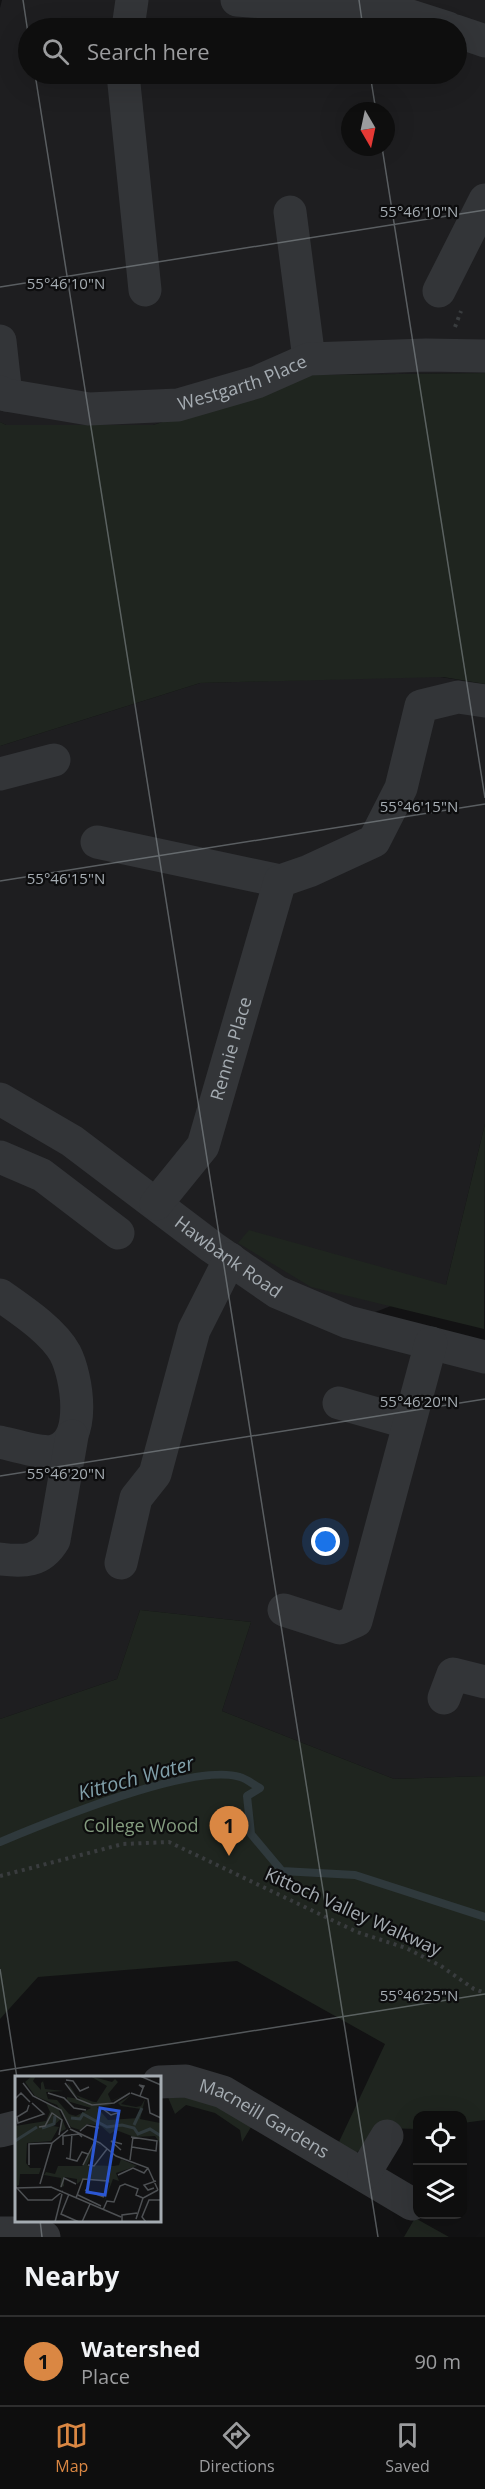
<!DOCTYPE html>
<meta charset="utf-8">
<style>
body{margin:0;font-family:"Open Sans",sans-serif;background:#1c1c1c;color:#f1f3f6}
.controls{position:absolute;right:18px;bottom:18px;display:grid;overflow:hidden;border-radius:12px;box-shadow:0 6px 24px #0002}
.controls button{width:54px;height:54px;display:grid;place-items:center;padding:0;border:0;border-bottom:2px solid #2e2e2e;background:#0e0e0e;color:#f1f3f6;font:30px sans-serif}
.compass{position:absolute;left:341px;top:102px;width:54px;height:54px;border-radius:50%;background:#0e0e0e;box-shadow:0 6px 24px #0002;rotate:171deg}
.you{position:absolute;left:326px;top:1542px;width:21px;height:21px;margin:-15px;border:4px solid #fff;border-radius:50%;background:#1a73e8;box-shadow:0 0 0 9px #1a73e833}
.badge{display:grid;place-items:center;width:39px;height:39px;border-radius:50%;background:#da8743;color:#111;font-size:20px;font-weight:700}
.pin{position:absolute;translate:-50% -50px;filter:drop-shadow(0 2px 3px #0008)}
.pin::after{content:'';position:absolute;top:32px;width:21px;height:18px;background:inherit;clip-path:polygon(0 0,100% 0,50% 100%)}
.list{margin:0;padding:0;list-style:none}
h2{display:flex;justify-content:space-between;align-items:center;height:78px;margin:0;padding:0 24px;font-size:26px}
h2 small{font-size:20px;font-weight:400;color:#9b9c9e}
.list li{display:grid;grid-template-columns:39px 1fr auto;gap:18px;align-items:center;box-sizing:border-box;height:90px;padding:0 24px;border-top:2px solid #2e2e2e}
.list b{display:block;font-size:22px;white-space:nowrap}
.list p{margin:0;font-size:20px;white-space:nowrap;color:#9b9c9e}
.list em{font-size:20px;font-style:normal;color:#9b9c9e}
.icon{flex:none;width:33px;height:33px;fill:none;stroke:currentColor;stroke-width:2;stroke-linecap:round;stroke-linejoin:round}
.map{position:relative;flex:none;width:485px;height:2237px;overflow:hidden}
.search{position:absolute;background:#0e0e0e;box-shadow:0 6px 24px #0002;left:18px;right:18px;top:18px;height:66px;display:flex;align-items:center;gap:15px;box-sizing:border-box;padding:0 21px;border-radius:33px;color:#9b9c9e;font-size:22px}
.sheet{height:168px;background:#0e0e0e}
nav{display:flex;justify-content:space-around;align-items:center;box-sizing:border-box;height:84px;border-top:2px solid #2e2e2e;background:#0e0e0e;font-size:16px;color:#9b9c9e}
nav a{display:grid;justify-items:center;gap:3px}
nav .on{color:#da8743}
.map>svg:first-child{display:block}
.built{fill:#1e1e20;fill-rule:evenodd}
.green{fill:#1f251f}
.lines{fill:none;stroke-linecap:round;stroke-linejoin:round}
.stream{stroke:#2f393c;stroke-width:8}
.path{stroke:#393c3e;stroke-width:4;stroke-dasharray:3 4.5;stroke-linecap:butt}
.minor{stroke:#333538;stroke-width:33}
.ticks{fill:none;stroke:#a5acb2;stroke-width:1.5;stroke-opacity:0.45}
.labels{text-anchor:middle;stroke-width:4.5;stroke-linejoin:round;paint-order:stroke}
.street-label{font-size:18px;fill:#a5acb2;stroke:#0d0d0e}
.park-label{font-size:18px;fill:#839b7e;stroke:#0d0d0e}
.water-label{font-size:20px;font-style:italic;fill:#809fa9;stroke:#0d0d0e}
.inset-river{fill:none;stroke:#2f393c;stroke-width:3}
.inset-road{fill:none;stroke:#4d5053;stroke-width:1.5}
.view{fill:#2b57d4;fill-opacity:0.15;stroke:#2b57d4;stroke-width:3}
.inset-edge{fill:none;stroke:#a5acb2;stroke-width:3}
.ticks-label{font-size:15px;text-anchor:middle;fill:#a5acb2;stroke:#0d0d0e;stroke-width:4.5;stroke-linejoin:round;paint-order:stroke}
</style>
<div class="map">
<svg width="485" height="2237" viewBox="0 0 485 2237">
<rect width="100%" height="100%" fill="#121213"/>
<path class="built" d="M2,0H485V373L312,375L153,425H6L0,422V8ZM28,28H456V74H28ZM350,111H386V147H350Z
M434,676L485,684V1124L446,1285L349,1322L485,1357V1776L394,1779L222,1711L251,1622L140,1610L117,1679L0,1719V746L200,683Z"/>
<path class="green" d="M485,373V684L443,677L200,683L0,746V422L6,425H153L312,375Z
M485,1124L484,1329L311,1287L238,1243L249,1230L446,1285Z
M140,1610L251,1622L222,1711L394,1779L485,1776V2120L463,2123L462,2116H418L417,2129L384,2128L355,2154L338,2144L385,2044L237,1961L38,1977L0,2019V1719L117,1679Z
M193,2094L254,2122L242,2142L240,2130L215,2113L186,2105L175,2114L167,2095Z
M415,2218L449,2237H404Z"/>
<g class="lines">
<path class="stream" d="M0,1842C48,1822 192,1762 240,1777C247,1779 254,1785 260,1788L247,1796L251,1834L282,1871L355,1875L485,1917"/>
<path class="path" d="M455,327L461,311
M0,1876L123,1844L169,1842L357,1932L406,1948L441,1966L474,1989L485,1993"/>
<g class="minor">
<path d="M237,0L398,12L448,28"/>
<path d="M128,28L132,0"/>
<path d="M456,31L485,41"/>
<path d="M123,74L145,290"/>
<path d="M290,212L309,359"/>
<path d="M439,291L485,200"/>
<path d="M0,341L6,395"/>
<path id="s1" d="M0,392L6,395L89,409L178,405L257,382L309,359L426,355L485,356"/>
<path d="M0,774L54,760"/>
<path d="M97,842L280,881"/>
<path id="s2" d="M0,1099L72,1141L212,1247L277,1292L348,1322L485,1357"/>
<path d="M0,1157L42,1175L118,1233"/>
<path id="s3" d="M156,1204L203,1146L280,881L309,871L374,841L401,788L421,706L458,697L485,701"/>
<path d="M0,1295C21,1310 52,1330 65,1353C77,1376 88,1442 54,1451C42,1454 13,1445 0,1442"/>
<path d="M339,1403L409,1423"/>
<path d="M0,1559C24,1562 41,1562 54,1540L72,1436"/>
<path d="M121,1563L136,1498L155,1474L194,1330L230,1259"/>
<path d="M284,1610L340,1628L356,1621L431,1343"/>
<path d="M444,1698L453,1674L485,1682"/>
<path id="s4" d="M159,2082L186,2081L223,2092L412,2204"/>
<path d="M0,2131L16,2127"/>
<path d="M364,2174L387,2136"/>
<path d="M0,2233H31L44,2237"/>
</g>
</g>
<path class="ticks" d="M23,0L28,33M359,0L363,28M35,74L378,2237M370,74L376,111M382,147L485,798M0,287L485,210M0,881L485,804M0,1476L485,1399M0,1969L17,2078M0,2071L485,1994M40,2220L42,2237"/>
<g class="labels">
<g class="street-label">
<text dy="6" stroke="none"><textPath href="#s1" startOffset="248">Westgarth Place</textPath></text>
<text dy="6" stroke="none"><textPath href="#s3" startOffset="176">Rennie Place</textPath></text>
<text dy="6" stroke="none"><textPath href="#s2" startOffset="278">Hawbank Road</textPath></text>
<text transform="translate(353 1912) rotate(24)" y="6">Kittoch Valley Walkway</text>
<text dy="6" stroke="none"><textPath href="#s4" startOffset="114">Macneill Gardens</textPath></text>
</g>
<g class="park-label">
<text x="141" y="1832">College Wood</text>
</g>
<g class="water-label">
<text transform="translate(136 1778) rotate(-15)" y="7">Kittoch Water</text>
</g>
</g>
<g transform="translate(15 2076)">
<rect width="146" height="146" fill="#121213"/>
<path d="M17,0H21L18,5L26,14V7L34,0L28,5L30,13L49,15L31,16L33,23L42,24L54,38L61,40L76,32L52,25V21L97,29L82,31L93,44L124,42L126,33L106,30L103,27L116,19L106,28L121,31L126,30L130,23L125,43L145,47V67L140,60L119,61L101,54L95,58L86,50L72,48L65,54L56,51L42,29L20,20L10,6ZM75,0L97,6L100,3L103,6L93,18L96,25L113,17L93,27L78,28L69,26L57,16L54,12L53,7L61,19L81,27L92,10ZM31,27L43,32L51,53L45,56L46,43L38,50L44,51L36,65L12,67L11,87L15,92H26L24,98H5L4,109L0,111V50L31,45L35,36ZM80,66L88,71L81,68L72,89L99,90L104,89L106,83L122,90L101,97L104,105L98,103L88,129L95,107L68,103L62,108V103L49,101V110L45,112L46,102L29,99L31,96L40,98L43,90H67Z" fill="#1f251f"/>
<path class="inset-river" d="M56,42L65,43L68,38L92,51L107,49L119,52L123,58L135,53L146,60M119,49L127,32M27,52L39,48L40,40M0,65L22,51"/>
<path class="inset-road" d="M125,0L146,9M51,4L58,5L65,15L74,11M8,7L18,20L46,34L55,52M50,7L62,23L77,29L99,27L115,17M33,17L49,22L59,32L71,34M116,17L133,23L135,37L146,42M125,20L128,12L124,9L129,10L128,12M0,23L6,17L15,26M14,29L12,35L2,41L3,47L29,38L17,27M88,33L96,39L105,36M24,51L30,50L37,37L47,44L44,59M55,53L85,67L101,80L133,92L143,114M65,55L72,49L84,52M116,61L142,65L141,75L117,71M48,69V60L64,58L67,61M106,74L96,65L107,68M51,82L62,85L67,76L73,78M55,83L57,58M115,84L118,61M14,89V68L37,67M68,89L80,65M73,89L79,90L92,73M103,99L118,92L129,97L133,92M25,108L37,67L53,54M1,111L13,124H37L48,115M46,111L49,102L61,108M0,112L36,111L106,141M139,112L133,114L129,109L141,105M70,114L89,121M54,118L46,138L64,146M63,119L86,130M61,122L68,103L94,105M88,134L92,125L99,126L105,110L110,108L123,113L121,119L128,122M121,143L128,122L143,114M40,146L47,118M67,146L75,128M107,146V139L122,137M131,146L127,141L134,124H146"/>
<path class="view" d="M85,32L104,35L90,119L72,116Z"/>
<rect width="146" height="146" class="inset-edge"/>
</g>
<g class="ticks-label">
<text x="419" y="217">55°46'10"N</text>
<text x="66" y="289">55°46'10"N</text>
<text x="419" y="812">55°46'15"N</text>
<text x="66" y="884">55°46'15"N</text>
<text x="419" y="1407">55°46'20"N</text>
<text x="66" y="1479">55°46'20"N</text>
<text x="419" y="2001">55°46'25"N</text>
</g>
</svg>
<div class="controls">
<button><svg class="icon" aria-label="locate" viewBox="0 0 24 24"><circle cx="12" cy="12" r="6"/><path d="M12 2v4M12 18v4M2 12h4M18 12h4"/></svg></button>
<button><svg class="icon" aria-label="layers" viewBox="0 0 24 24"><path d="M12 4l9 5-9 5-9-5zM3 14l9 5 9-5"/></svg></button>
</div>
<svg class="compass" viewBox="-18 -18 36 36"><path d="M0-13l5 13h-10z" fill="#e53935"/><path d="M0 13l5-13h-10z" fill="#9b9c9e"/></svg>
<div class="you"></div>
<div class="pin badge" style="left:229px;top:1856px">1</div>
<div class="search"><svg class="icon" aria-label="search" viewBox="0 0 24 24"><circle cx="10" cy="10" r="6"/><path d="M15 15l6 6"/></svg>Search here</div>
</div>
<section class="sheet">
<h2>Nearby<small></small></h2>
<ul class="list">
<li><span class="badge">1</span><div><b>Watershed</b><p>Place</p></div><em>90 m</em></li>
</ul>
</section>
<nav>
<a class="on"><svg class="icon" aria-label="map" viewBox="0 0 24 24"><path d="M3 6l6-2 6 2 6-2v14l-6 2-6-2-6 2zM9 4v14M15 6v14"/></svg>Map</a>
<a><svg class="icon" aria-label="directions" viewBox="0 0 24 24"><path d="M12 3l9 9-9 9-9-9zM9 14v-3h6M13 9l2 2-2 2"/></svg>Directions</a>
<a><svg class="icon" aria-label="saved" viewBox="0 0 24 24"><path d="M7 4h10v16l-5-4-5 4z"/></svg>Saved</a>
</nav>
